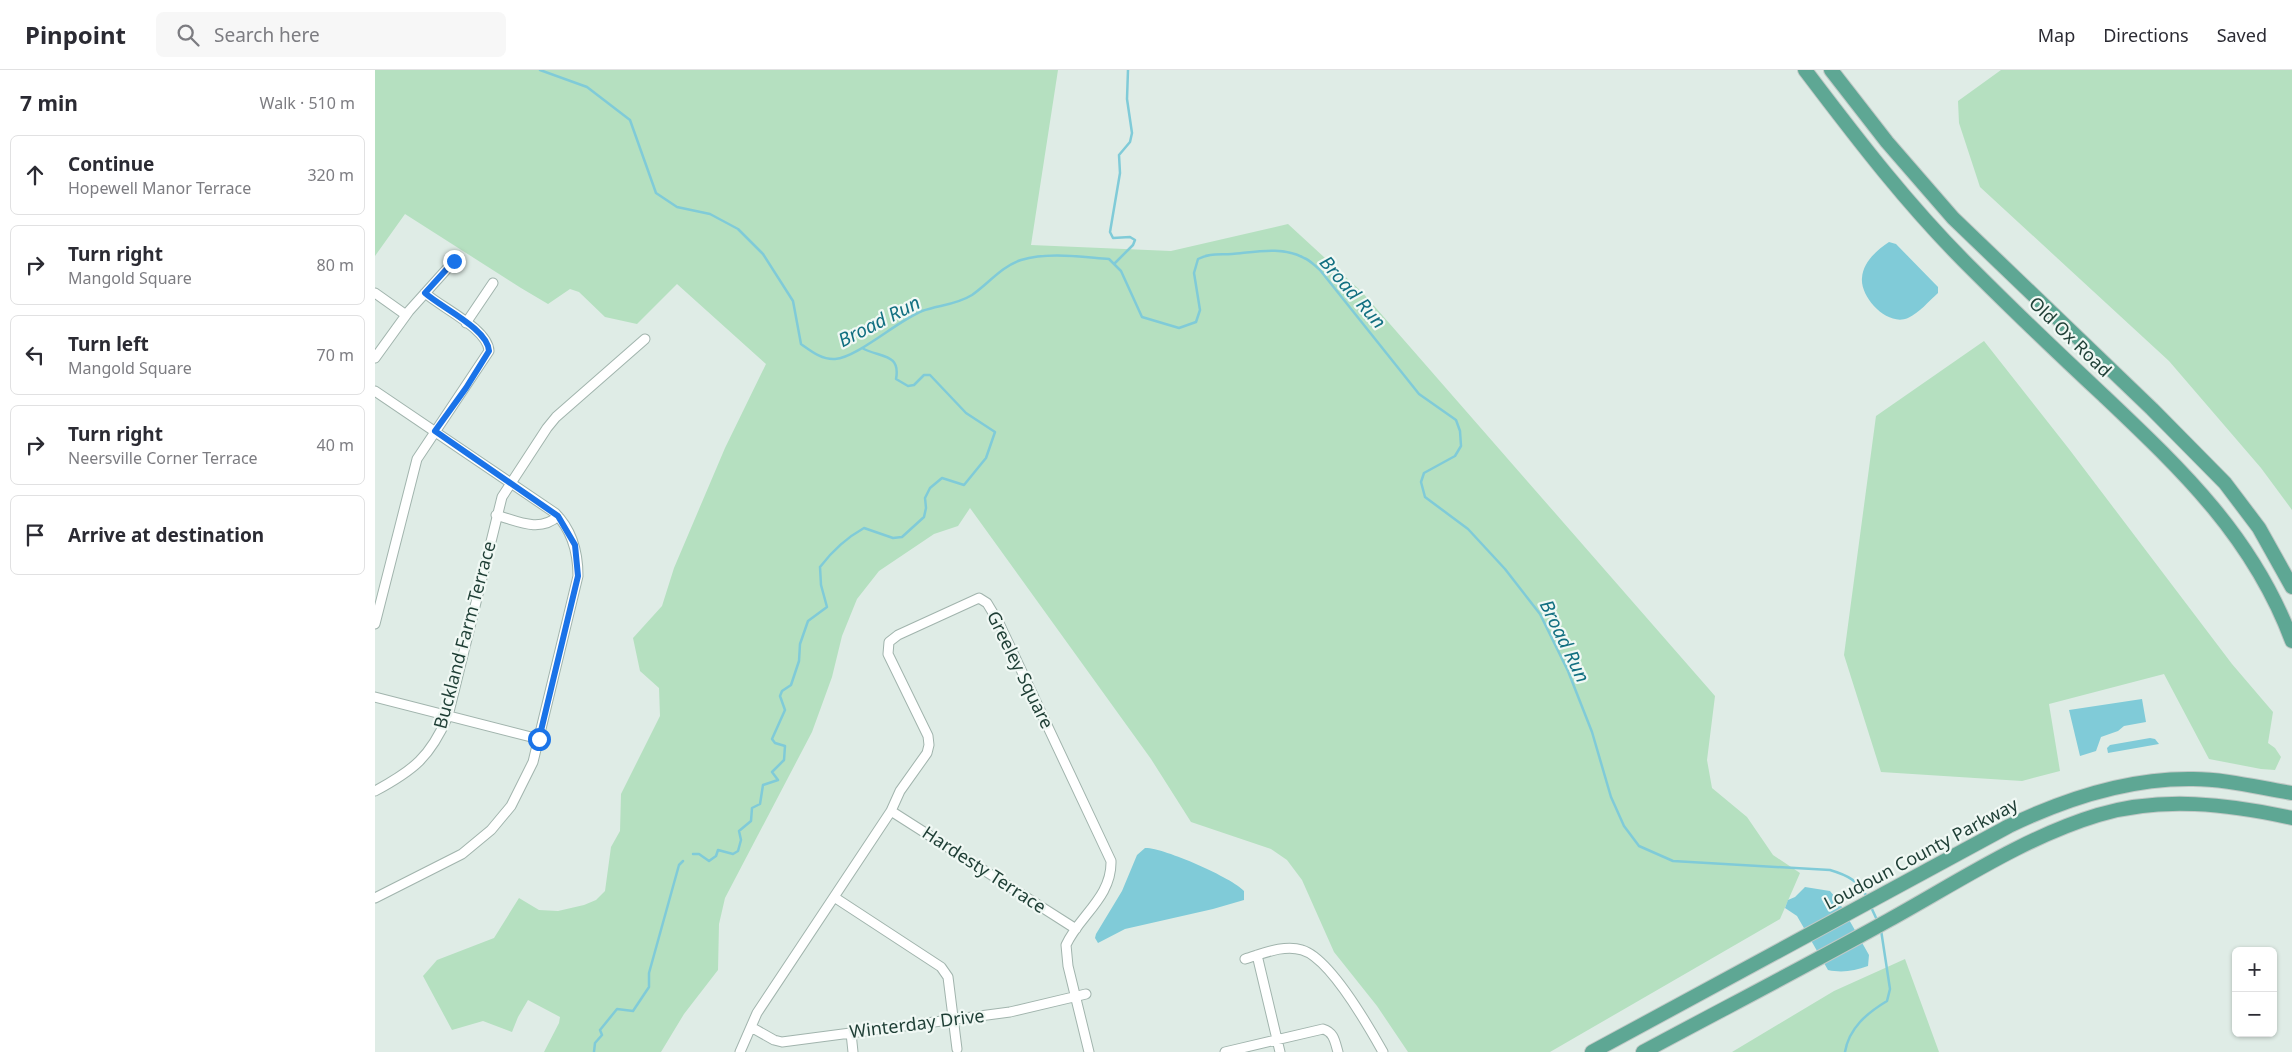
<!DOCTYPE html>
<meta charset="utf-8">
<style>
body{margin:0;font-family:"Noto Sans",sans-serif;background:#f7f7f7;color:#2b2b33}
.controls{position:absolute;right:15px;bottom:15px;display:grid;overflow:hidden;border-radius:8px;box-shadow:0 1px 4px #0004}
.controls button{width:45px;height:45px;display:grid;place-items:center;padding:0;border:0;border-bottom:1px solid #e1e1e2;background:#fff;color:#2b2b33;font:25px sans-serif}
.stop{position:absolute;width:15px;height:15px;margin:-11px;border:4px solid #1a73e8;border-radius:50%;background:#fff}
.stop.end{background:#1a73e8;border-color:#fff;box-shadow:0 1px 5px #0008}
.list{margin:0;padding:0;list-style:none}
h2{display:flex;justify-content:space-between;align-items:center;height:65px;margin:0;padding:0 20px;font-size:21px}
h2 small{font-size:16px;font-weight:400;color:#7c7c81}
.list li{display:grid;grid-template-columns:32px 1fr auto;gap:15px;align-items:center;box-sizing:border-box;height:80px;margin:0 10px 10px;padding:0 10px;border:1px solid #e1e1e2;border-radius:8px}
.list b{display:block;font-size:19px;white-space:nowrap}
.list p{margin:0;font-size:16px;white-space:nowrap;color:#7c7c81}
.list em{font-size:16px;font-style:normal;color:#7c7c81}
.icon{flex:none;width:28px;height:28px;fill:none;stroke:currentColor;stroke-width:2;stroke-linecap:round;stroke-linejoin:round}
.map{position:relative;flex:none;width:1917px;height:982px;overflow:hidden}
header{display:flex;align-items:center;gap:30px;box-sizing:border-box;height:70px;padding:0 25px;background:#fff;border-bottom:1px solid #e1e1e2}
header strong{font-size:24px}
nav{display:flex;gap:28px;margin-inline-start:auto;font-size:18px}
.search{width:350px;height:45px;background:#f7f7f7;display:flex;align-items:center;gap:12px;box-sizing:border-box;padding:0 18px;border-radius:8px;color:#7c7c81;font-size:19px}
main{display:flex}
aside{flex:1;background:#fff}
.map>svg:first-child{display:block}
.green{fill:#b5e0c0}
.water{fill:#80cbd8}
.lines{fill:none;stroke-linecap:round;stroke-linejoin:round}
.stream{stroke:#80cbd8;stroke-width:2.5}
.minor-casing{stroke:#a1b4ad;stroke-width:11}
.primary-casing{stroke:#c0c9c6;stroke-width:16}
.minor{stroke:#fff;stroke-width:9}
.primary{stroke:#5ea794;stroke-width:14}
.route{stroke:#1a73e8;stroke-width:6}
.labels{text-anchor:middle;stroke-width:4.5;stroke-linejoin:round;paint-order:stroke}
.street-label{font-size:18px;fill:#1e3e35;stroke:#f0f8f4}
.water-label{font-size:19px;font-style:italic;fill:#116f81;stroke:#f0f8f4}
</style>
<header>
<strong>Pinpoint</strong>
<div class="search"><svg class="icon" aria-label="search" viewBox="0 0 24 24"><circle cx="10" cy="10" r="6"/><path d="M15 15l6 6"/></svg>Search here</div>
<nav><a>Map</a><a>Directions</a><a>Saved</a></nav>
</header>
<main>
<aside>
<h2>7 min<small>Walk · 510 m</small></h2>
<ul class="list">
<li><svg class="icon" aria-label="ahead" viewBox="0 0 24 24"><path d="M12 20V5M6 11l6-6 6 6"/></svg><div><b>Continue</b><p>Hopewell Manor Terrace</p></div><em>320 m</em></li>
<li><svg class="icon" aria-label="right" viewBox="0 0 24 24"><path d="M7 20v-9h11M14 6l5 5-5 5"/></svg><div><b>Turn right</b><p>Mangold Square</p></div><em>80 m</em></li>
<li><svg class="icon" aria-label="left" viewBox="0 0 24 24"><path d="M17 20v-9H6M10 6l-5 5 5 5"/></svg><div><b>Turn left</b><p>Mangold Square</p></div><em>70 m</em></li>
<li><svg class="icon" aria-label="right" viewBox="0 0 24 24"><path d="M7 20v-9h11M14 6l5 5-5 5"/></svg><div><b>Turn right</b><p>Neersville Corner Terrace</p></div><em>40 m</em></li>
<li><svg class="icon" aria-label="arrive" viewBox="0 0 24 24"><path d="M6 21V4h12l-3 4 3 4H6"/></svg><div><b>Arrive at destination</b></div></li>
</ul>
</aside>
<div class="map">
<svg width="1917" height="982" viewBox="0 0 1917 982">
<rect width="100%" height="100%" fill="#dfece6"/>
<path class="green" d="M0,0H683L656,175L796,181L913,154L987,222L1340,626L1332,690L1337,718L1372,747L1398,785L1425,803L1405,849L1175,982H1033L1002,936L959,882L927,810L912,790L896,779L816,752L776,689L595,438L583,456L559,464L504,501L482,529L467,566L457,607L437,662L350,828L344,854L343,900L309,944L286,982H169L184,953L185,947L153,930L143,947L137,962L108,951L77,960L48,906L62,890L119,868L144,828L164,840L183,841L209,835L221,830L230,821L236,777L245,761L246,724L285,646L284,618L265,601L258,568L287,536L299,498L350,378L391,294L302,214L262,254L230,247L204,222L195,219L173,234L146,218L30,144L0,186Z
M1626,0H1917V440L1886,398L1794,291L1605,117L1584,53L1583,31Z
M1609,271L1694,379L1857,594L1898,642L1893,673L1900,678L1906,687L1900,700L1886,699L1834,689L1789,604L1674,634L1685,701L1647,711L1506,702L1469,585L1501,346Z
M1530,889L1564,982H1357L1459,921Z"/>
<path class="water" d="M1514,172L1521,174L1563,217V223C1554,231 1544,243 1533,248C1512,257 1485,227 1487,208C1488,192 1502,180 1514,172Z
M1767,629L1771,652L1749,656L1743,661L1726,667L1721,681L1705,686L1694,640Z
M1775,668L1780,669L1784,674L1733,683L1732,678L1735,675Z
M770,778C787,777 858,808 869,821V830L838,839L750,859L723,873L720,868L721,864L747,821L762,785Z
M1430,817L1455,821L1464,832L1494,885L1493,896C1479,901 1467,903 1453,900L1422,846L1410,838L1413,830L1420,827Z"/>
<g class="lines">
<path class="stream" d="M165,0L212,17L255,50L281,123L302,137L335,144L363,159L388,184L418,231L426,274C436,281 447,290 460,289C483,287 522,251 547,241C564,235 581,235 597,225C613,214 627,196 646,190C674,182 706,187 734,189L746,201L767,247L804,258L821,252L825,240L819,203L823,189C835,183 844,185 857,184C880,182 908,176 929,188C935,190 940,196 945,200L1044,324L1081,350L1085,361L1086,376L1080,386L1049,403L1046,412L1050,427L1093,459L1130,499L1165,544L1193,601L1217,662L1236,727L1249,756L1264,776L1298,791L1455,800C1472,805 1484,811 1492,827
M739,194L758,175L760,170L755,167L738,168L735,162L745,103L744,85L755,72L757,63L752,29L753,0
M318,784H324L334,791L341,786L343,780L358,784L363,781L366,770L364,761L376,751L377,738L385,734L388,715L403,710L397,702L409,690L410,676L400,673L397,669L410,640L405,626L407,621L416,615L424,591L425,574L433,551L452,537L446,515L445,497C458,480 471,468 489,458L518,468L527,467L549,447L551,438L550,428L555,418L567,408L589,415L611,388L620,362L591,343L555,305H549L539,315L533,316L521,309C526,283 505,288 487,278
M1496,837L1502,850
M219,982L220,973L227,965L225,960L242,939L258,941L274,917V903L304,795L308,791
M1470,982C1474,958 1492,943 1512,931L1515,919L1506,860"/>
<defs>
<path id="minor" d="M0,223L31,245
M91,253L118,213
M0,288L34,241L79,191
M0,321L180,443C197,460 203,482 203,506L158,692L136,736L116,760L87,784L0,828
M121,445C142,451 165,463 183,446
M0,554L42,389L114,281C113,259 67,238 50,223
M0,627L164,669
M0,721C39,700 55,687 73,646L127,427L172,358L181,347L270,269
M516,741L701,859
M459,827L566,897L573,907L582,979
M882,885L905,982
M870,889C887,884 909,874 927,880C955,888 994,957 1008,982
M376,957L399,970L407,972L635,942L711,924
M476,963L478,982
M365,982L382,943L516,741L525,721L552,683L554,675L553,666L513,584L514,572L523,565L604,528L612,533L624,553L736,791C737,827 704,846 691,875L693,896L714,982
M850,982L948,959C959,962 960,972 963,982"/>
<path id="primary" d="M1430,0C1483,70 1535,138 1598,200C1641,243 1685,285 1729,326C1808,401 1878,467 1917,571
M1456,0L1512,72L1578,148L1777,339L1850,413L1884,458L1917,517
M1217,982L1634,756C1692,728 1753,708 1818,709C1851,709 1885,718 1917,723
M1268,982C1350,938 1433,895 1514,850C1581,813 1650,767 1723,745C1786,726 1854,734 1917,748"/>
</defs>
<use href="#minor" class="minor-casing"/>
<use href="#primary" class="primary-casing"/>
<use href="#minor" class="minor"/>
<use href="#primary" class="primary"/>
</g>
<g class="lines">
<path class="route" d="M79,191L50,223C67,238 113,259 114,281L91,318L60,361L183,446L200,475L203,506L164,669"/>
</g>
<g class="labels">
<g class="street-label">
<text transform="translate(1695 267) rotate(44)" y="6">Old Ox Road</text>
<text transform="translate(90 565) rotate(-75)" y="6">Buckland Farm Terrace</text>
<text transform="translate(645 600) rotate(64)" y="6">Greeley Square</text>
<text transform="translate(1546 784) rotate(-28)" y="6">Loudoun County Parkway</text>
<text transform="translate(609 800) rotate(33)" y="6">Hardesty Terrace</text>
<text transform="translate(542 954) rotate(-7)" y="6">Winterday Drive</text>
</g>
<g class="water-label">
<text transform="translate(978 222) rotate(49)" y="7">Broad Run</text>
<text transform="translate(504 251) rotate(-27)" y="7">Broad Run</text>
<text transform="translate(1190 571) rotate(64)" y="7">Broad Run</text>
</g>
</g>
</svg>
<div class="controls">
<button>+</button>
<button>−</button>
</div>
<div class="stop" style="left:164px;top:669px"></div>
<div class="stop end" style="left:79px;top:191px"></div>
</div>
</main>
